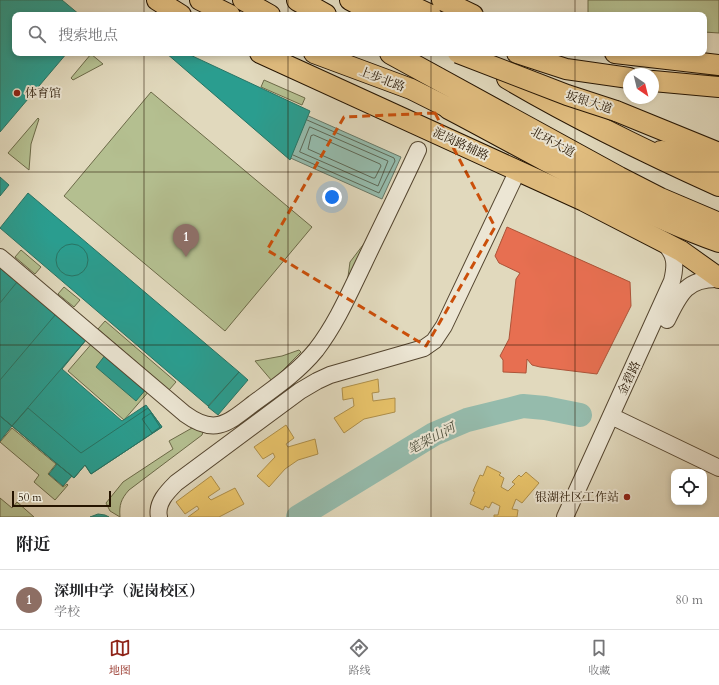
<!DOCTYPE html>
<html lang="zh">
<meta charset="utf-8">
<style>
body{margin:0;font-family:Cardo,"Noto Serif SC",serif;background:#f6f6f6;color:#202124}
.controls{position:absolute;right:12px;bottom:12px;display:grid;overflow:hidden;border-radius:8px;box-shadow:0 2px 6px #0003}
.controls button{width:36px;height:36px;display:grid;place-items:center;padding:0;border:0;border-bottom:1px solid #e0e0e0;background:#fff;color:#202124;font:20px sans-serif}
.compass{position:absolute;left:623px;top:68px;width:36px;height:36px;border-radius:50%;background:#fff;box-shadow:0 2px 6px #0003;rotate:145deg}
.scale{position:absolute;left:12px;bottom:10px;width:99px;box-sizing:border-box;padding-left:4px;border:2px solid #251400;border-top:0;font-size:11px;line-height:14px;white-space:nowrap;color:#251400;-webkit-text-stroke:3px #ece6d4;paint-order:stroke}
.you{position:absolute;left:332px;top:197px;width:14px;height:14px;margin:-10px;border:3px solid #fff;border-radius:50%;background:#1a73e8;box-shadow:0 0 0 6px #1a73e833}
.badge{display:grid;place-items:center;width:26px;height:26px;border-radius:50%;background:#8f2418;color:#fff;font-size:13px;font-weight:700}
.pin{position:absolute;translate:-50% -33px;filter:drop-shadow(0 1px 2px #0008)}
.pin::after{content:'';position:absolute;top:21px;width:14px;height:12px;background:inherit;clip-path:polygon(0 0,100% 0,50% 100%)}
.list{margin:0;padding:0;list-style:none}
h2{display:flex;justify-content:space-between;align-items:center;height:52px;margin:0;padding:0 16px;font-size:17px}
h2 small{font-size:13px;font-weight:400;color:#757577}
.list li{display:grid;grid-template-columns:26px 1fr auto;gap:12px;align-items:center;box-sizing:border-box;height:60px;padding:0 16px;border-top:1px solid #e0e0e0}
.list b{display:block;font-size:15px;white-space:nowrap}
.list p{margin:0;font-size:13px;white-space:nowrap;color:#757577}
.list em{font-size:13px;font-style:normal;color:#757577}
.icon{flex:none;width:22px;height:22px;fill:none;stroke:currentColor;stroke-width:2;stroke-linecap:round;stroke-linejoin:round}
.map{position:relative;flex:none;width:719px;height:517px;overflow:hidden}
.search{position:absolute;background:#fff;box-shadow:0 2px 6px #0003;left:12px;right:12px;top:12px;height:44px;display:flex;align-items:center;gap:10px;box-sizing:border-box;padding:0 14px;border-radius:8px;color:#757577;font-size:15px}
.sheet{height:112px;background:#fff}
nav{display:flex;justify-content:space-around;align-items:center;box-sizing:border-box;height:56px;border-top:1px solid #e0e0e0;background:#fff;font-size:11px;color:#757577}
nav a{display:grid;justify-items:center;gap:2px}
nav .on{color:#8f2418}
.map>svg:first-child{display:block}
.green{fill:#b4bf90;stroke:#6c6a48}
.water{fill:#95bbac;stroke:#687867}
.homes{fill:#e9c46a;stroke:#ae8f4a}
.shops{fill:#e76f51;stroke:#ad5439}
.schools{fill:#2a9d8f;stroke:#287464}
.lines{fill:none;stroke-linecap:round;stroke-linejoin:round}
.shore{stroke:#5d6856;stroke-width:1}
.river{stroke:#95bbac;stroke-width:24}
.minor-casing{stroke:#54452f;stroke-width:18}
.major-casing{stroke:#251400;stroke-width:22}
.highway-casing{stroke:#251400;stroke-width:24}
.minor{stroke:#ece6d4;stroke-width:16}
.major{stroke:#e0bc7e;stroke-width:20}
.highway{stroke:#e0bc7e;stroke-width:22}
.major-bridge-casing{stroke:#251400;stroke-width:22;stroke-linecap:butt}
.major-bridge{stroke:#e0bc7e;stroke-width:20}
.marked{fill:none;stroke:#cb4f0a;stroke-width:3;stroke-dasharray:8 5;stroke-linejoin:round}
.grid{fill:none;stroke:#251400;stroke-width:1;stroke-opacity:0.55}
.poi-dot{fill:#8f2418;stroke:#ece6d4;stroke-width:1.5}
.labels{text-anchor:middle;stroke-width:4;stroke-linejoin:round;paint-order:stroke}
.street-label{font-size:12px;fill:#251400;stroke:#ece6d4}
.poi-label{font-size:12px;fill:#251400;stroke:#ece6d4;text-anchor:start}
.water-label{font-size:13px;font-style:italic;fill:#4c4e3c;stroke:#ece6d4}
</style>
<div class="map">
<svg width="719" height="517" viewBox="0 0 719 517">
<rect width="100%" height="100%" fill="#e1d9bd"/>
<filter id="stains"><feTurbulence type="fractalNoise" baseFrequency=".005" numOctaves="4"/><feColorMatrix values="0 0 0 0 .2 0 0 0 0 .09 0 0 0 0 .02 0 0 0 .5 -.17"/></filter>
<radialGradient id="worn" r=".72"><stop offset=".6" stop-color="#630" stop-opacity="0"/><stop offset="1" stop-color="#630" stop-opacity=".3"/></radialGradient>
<path class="green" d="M588,0H719V33L704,32V15H588Z
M91,54L103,64L73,80L71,78Z
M264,80L305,98L302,105L261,87Z
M151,92L312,227L225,331L64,196Z
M38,118L39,119L31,144L29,170L8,153Z
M366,241L347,284L350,262Z
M21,250L41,267L35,274L15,257Z
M64,287L80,300L74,307L58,294Z
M105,321L176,382L169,390L98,329Z
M94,341L150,390L124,420L68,371Z
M299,350L301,352L272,381L255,361L282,356Z
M12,428L56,464L48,474L63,487L67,484L68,485L55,500L34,482L39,475L0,442Z
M192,428L203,432L202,435L129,490C121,499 119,505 120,517L110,511L106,503L123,482L173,449L169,441Z
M0,498L12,508L17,502L34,517H0Z"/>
<path class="water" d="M304,114L401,157L382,199L286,156Z"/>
<path class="homes" d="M512,230L561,252L559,258L572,264L575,258L625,280L622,289L627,291L621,305L606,299L603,305L509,264L512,259L497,252L504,235L509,237Z
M378,379L379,392L372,393L373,401L395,398V412L364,419L344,433L334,418L354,406L353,398L343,400L342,388Z
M286,425L294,438L286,444L288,447L315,439L318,454L298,460L285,469L269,487L257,476L275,457L273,453L263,459L254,447Z
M487,466L501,473L499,475L504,478L501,487L508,491L515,484L512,482L519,475L521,477L526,472L539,483L522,503L516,499L512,509L518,510L517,517H494V515H498L500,506L492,502L489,508L485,506L483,510L470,504L475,492L473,491L480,475L483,476Z
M211,476L220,489L208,497L211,500L235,488L244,504L219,517H188L199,509L197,506L185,514L176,502Z"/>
<path class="shops" d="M507,227L630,282L631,306L597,374L540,367L532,365L527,359L526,373L503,372V360L500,356L509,339L516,279L520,273L499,263L495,256Z"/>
<path class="schools" d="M0,0H62L80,15H15V53H67L0,132Z
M166,53H186L310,111L290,160Z
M0,177L9,185L0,196Z
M28,193L239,372L208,406L0,228Z
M56 260a16 16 0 1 1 32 0a16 16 0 1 1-32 0Z
M0,268L86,340L62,369L122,421L146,405L162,427L91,474L85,465L74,478L0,416Z
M0,268L17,282L0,303Z
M56,314L86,340L12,426L0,416V380Z
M106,354L147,388L136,401L96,367Z
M239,372L248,380L218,415L208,407Z
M28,408L81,453L148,408L162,427L91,474L85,465L74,478L12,426Z
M151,413L160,427L152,433L142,419Z
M0,416L12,426L0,441Z
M57,464L72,476L63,486L49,474Z
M98,514L105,515L109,517H90Z"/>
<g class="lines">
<path class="shore" d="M310,127L388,161L378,186L300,152Z
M314,135L380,164L381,166L375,178H373L308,149L311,136Z
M293,155L379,193L395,161L394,158L307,120"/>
<path class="river" d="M298,517L434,434L467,420L523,406L545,408L580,415"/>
<defs>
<path id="minor" d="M0,257L185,414C215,436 228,423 254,403C276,387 299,371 316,350C336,324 349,294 363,265C381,227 400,189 418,150
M667,320C680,293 687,278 719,279
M611,416L719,468
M159,517C156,503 167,492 176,483L300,391L317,381L330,375L424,348L434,341L444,326L518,170
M565,517L672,281C676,265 676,254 663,242"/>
<path id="major" d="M157,0L181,15
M200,0L230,15
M243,0L270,15
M350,0L378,15
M399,0L431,15
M442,0L473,15
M260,53L584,201L681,251L719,278
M314,53L411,89L449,108
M517,53L566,69L629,78
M615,53L719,65
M653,81L719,87
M616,111L719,153"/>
<path id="highway" d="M298,0L325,15
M368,0L396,15
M391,53L619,178L660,199L719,224
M508,78C576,118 646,152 719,185
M449,108C537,154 625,207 719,241
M661,152L690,155L719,163"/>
</defs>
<use href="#minor" class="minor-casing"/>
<use href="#major" class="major-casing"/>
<use href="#highway" class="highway-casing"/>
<use href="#minor" class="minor"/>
<use href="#major" class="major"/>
<use href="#highway" class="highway"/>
<defs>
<path id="major-bridge" d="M458,53L567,95L616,111"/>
</defs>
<use href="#major-bridge" class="major-bridge-casing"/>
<use href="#major-bridge" class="major-bridge"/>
</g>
<path class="marked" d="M435,113L495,227L426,346L267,250L344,117Z"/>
<path class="grid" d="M144,0V15M288,0V15M431,0V15M575,0V15M144,53V517M288,53V517M431,53V517M575,53V517M0,172H719M0,345H719"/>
<g class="poi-dot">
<circle cx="17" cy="93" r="4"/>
<circle cx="627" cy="497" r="4"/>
</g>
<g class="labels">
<g class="street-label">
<text transform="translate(382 79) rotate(21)" y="4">上步北路</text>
<text transform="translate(589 102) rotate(18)" y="4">坂银大道</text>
<text transform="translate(553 142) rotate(29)" y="4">北环大道</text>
<text transform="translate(461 144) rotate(25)" y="4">泥岗路辅路</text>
<text transform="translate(629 378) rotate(-65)" y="4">金碧路</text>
</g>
<g class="poi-label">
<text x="25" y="97">体育馆</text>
<text x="619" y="501" text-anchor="end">银湖社区工作站</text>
</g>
<g class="water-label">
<text transform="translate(431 438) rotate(-28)" y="5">笔架山河</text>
</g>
</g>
<rect width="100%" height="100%" filter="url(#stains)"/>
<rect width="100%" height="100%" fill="url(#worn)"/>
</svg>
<div class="controls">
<button><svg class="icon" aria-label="locate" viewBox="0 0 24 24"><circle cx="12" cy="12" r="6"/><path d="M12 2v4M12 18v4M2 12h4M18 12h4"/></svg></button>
</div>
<svg class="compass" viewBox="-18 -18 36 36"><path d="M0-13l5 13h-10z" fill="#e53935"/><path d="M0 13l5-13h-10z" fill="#757577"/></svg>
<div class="scale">50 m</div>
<div class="you"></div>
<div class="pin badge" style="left:186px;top:257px;background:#8d6e63">1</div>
<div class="search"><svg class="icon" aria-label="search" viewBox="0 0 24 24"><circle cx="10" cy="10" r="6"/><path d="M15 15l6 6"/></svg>搜索地点</div>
</div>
<section class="sheet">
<h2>附近<small></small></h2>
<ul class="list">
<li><span class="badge" style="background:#8d6e63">1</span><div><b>深圳中学（泥岗校区）</b><p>学校</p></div><em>80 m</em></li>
</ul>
</section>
<nav>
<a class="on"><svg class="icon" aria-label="map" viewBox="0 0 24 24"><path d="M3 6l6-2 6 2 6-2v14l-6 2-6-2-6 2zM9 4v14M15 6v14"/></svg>地图</a>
<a><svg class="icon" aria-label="directions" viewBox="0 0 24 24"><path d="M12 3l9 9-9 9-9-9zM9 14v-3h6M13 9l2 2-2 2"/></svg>路线</a>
<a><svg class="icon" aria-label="saved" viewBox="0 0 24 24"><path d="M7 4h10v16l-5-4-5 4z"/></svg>收藏</a>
</nav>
